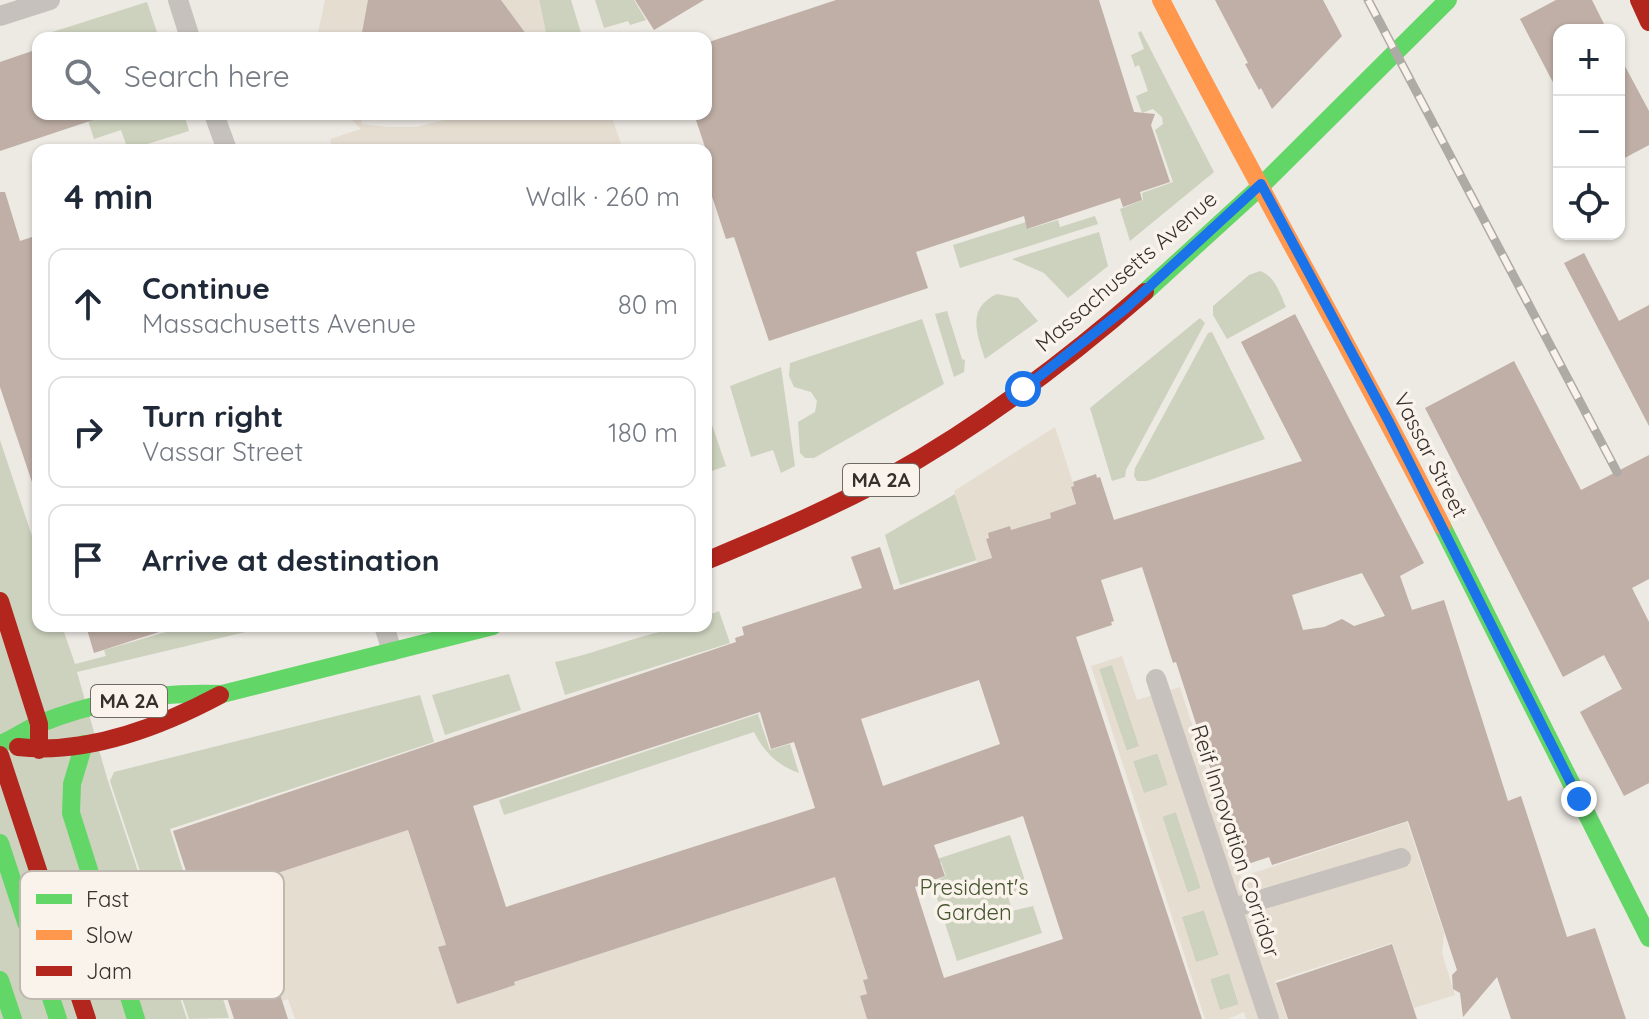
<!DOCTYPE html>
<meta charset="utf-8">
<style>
body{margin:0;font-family:Quicksand,sans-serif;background:#f6f6f7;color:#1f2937}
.controls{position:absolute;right:24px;top:24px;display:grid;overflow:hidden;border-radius:16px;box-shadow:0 2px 6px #0004}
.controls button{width:72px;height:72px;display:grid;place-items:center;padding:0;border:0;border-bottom:2px solid #e0e1e3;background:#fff;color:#1f2937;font:40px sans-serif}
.stop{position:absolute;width:24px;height:24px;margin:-18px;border:6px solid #1a73e8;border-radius:50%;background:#fff}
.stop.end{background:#1a73e8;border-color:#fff;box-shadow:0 2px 8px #0008}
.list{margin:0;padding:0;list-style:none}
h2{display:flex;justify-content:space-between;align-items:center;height:104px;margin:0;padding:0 32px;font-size:34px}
h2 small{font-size:26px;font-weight:400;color:#747a83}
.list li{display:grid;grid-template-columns:52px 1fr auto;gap:24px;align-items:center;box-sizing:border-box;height:112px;margin:0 16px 16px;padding:0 16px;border:2px solid #e0e1e3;border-radius:16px}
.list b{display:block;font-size:30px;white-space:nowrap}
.list p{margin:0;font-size:26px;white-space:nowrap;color:#747a83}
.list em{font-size:26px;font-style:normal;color:#747a83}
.icon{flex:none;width:44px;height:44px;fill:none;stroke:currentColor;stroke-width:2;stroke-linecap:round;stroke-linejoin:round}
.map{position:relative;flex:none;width:1649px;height:1019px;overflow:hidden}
.search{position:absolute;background:#fff;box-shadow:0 2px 6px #0004;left:32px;top:32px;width:680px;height:88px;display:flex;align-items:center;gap:20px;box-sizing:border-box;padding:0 28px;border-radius:16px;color:#747a83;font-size:30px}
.panel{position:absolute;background:#fff;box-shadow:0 2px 6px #0004;left:32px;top:144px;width:680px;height:488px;border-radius:16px}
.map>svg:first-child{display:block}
.green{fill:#cdd2be}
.plaza{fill:#e6ddd1;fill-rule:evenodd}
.building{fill:#bfafa6;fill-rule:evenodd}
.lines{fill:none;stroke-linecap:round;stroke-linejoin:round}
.street{stroke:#c6c1bc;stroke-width:20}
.fast{stroke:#63d668;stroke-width:18}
.slow{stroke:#ff974d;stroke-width:18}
.jam{stroke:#b3261e;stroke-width:18}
.rail-casing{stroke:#aeaaa6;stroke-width:9}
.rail{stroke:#f9f3eb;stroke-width:6;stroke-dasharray:18;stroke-linecap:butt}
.route{stroke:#1a73e8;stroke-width:10}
.labels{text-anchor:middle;stroke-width:7;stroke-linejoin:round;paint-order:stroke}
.shield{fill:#f9f3eb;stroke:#716a64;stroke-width:2}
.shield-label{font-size:20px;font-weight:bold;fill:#372f2a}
.street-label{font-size:22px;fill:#372f2a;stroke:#f9f3eb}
.park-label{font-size:22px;fill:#45542f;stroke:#f9f3eb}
.key{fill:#f9f3eb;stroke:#bfb8b1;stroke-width:2}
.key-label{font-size:22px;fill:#372f2a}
</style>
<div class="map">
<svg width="1649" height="1019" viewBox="0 0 1649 1019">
<rect width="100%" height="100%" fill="#ede9e3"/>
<path class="green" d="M539,0H571L582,36L547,38Z
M595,0H634L646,20L630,25L628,21L604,28Z
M147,2L159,38H50L49,33Z
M1141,31L1214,172L1130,241L1120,209L1143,200L1142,193L1173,182L1155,130L1163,124L1162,117L1153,109L1142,113L1136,96L1148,91L1139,65L1135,67L1131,55L1144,49L1138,33Z
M86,114H184L189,131L128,150L121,130L94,139Z
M1095,216L1098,224L960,268L953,245L1026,222L1028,229L1058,220L1060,227Z
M1099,232L1108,266L1068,298L1044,273L1012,259Z
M1260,271C1275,276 1280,294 1286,307L1227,339L1213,315V306L1249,275Z
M997,294L1018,298L1038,321L985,359C976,332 967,308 997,294Z
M947,311L962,359L965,360L964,372L954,377L935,314Z
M1200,318L1205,323L1126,470L1125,477L1112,481L1090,408Z
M922,319L944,384L814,458H805L800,453L798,422L815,412L817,401L811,392L794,387L789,376L790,363Z
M1212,332L1265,439L1147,481H1137L1134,476L1135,468L1208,333Z
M781,367L795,466L781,473L773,450L751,457L730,386Z
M706,407L726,466L706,473Z
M0,440L32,536L38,535V626H62L75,664L106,656L104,650L187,626H271L77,672L107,778L187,1019H0Z
M955,494L977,560L900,585L885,535Z
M719,611L730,643L565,695L555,662C605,652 655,626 706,626V616Z
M1113,664L1140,746L1126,751L1099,669Z
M509,674L521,710L445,735L432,695Z
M420,695L434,742L170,829L229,1018L189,1019L110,781L114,772Z
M758,714L770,750L790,744L799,773C777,765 764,752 754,732L504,815L499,800Z
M1158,753L1168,785L1143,794L1133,761Z
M1176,812L1201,888L1187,893L1162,816Z
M1010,835L1028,890L1008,896L1012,911L1033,906L1042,933L957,961L932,882L946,876L941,862L926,866L925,863Z
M1204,910L1219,955L1196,963L1181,917Z
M1229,973L1239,1005L1220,1011L1210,979Z"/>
<path class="plaza" d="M325,0H369L361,38H317Z
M501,0H539L547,38H529Z
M346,114H361L362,124L387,127H417L467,114H611L623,150H333L330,139L361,129Z
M1055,427L1074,486L1071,488L1077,509L986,539L992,559L984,584L954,491Z
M1122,656L1137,700L1180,687L1241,877L1407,822L1444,933L1442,953L1455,995L1414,1008L1392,943L1275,981L1287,1019H1246L1244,1012L1228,1019H1205L1091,666ZM1112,665L1139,746L1127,751L1099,669ZM1157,753L1168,785L1144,793L1133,761ZM1176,812L1201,888L1188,893L1162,817ZM1204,910L1219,955L1196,962L1182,917ZM1229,973L1239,1004L1220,1010L1210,979Z
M408,830L446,945L438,948L457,1004L515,985L514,982L835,877L868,979L863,981L867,994L860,997L867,1019H295L288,999L282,1001L244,884Z"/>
<path class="building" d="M368,0H501L529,38H361Z
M635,0H704L654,30Z
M836,0H1099L1134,112L1155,114L1151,125L1170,182L1140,192L1142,200L1123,207L1120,198L1027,229L1024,216L916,252L928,288L769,341L734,237L726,239L706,178V150L694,114H706V43Z
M1215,0H1323L1342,36L1272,109L1261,88L1259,90L1245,64L1248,63Z
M1556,0H1592L1607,30H1559V94L1520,19Z
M38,49V114H98L99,118L0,151V62Z
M1619,55L1649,111V145L1619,161Z
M0,192H5L20,241L38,235V488H34L0,387Z
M1584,253L1619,321L1649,305V426L1564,263Z
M1295,314L1424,563L1400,576L1412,610L1444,600L1508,801L1521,796L1567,937L1595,928L1626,1019H1511L1497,977L1463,1017L1460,993L1453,989L1452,975L1457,970L1408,821L1272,865L1269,857L1242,866L1176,662L1173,663L1142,567L1101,580L1114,621L1111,622L1112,625L1076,637L1202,1019H867L860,996L867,994L863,980L868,979L835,877L514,982L515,985L457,1004L438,947L446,945L408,830L244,884L288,1019H234L173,831L736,642L735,638L744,635L742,627L862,588L851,557L880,547L894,590L992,558L986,539L989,538L988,533L1010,526L1011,530L1051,518L1050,513L1076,504L1071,487L1074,486L1073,482L1096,474L1097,478L1100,477L1114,520L1302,461L1241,342ZM1362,573L1385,616L1354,626L1342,619L1324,627L1303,630L1292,595ZM979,680L1000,744L883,786L861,719ZM760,712L771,749L794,742L815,808L506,907L473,806ZM1023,816L1063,939L944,978L915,887L945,876L934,845Z
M1514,361L1581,490L1649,455V579L1632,588L1649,622V783L1624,796L1580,712L1622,689L1604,655L1563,677L1425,408Z
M86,626H165V630L94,653Z
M1392,944L1417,1019H1288L1276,983Z"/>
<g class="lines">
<path class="street" d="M178,0L190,38
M0,16L50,0
M214,114L227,150
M384,626L392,651
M1156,679L1269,1019
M1233,908L1401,858"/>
<path class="fast" d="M1145,292L1260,187L1448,0
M1442,526L1649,938
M0,744C14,739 25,730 39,724C96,700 160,692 222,694L493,626
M84,744L72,784L71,813L136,1019
M0,843L58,1019
M0,980L13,1019"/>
<path class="slow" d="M1161,0C1252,177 1352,349 1442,526"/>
<path class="jam" d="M1639,0L1649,22
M706,561C768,535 830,509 888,477C980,426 1066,361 1145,292
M0,601L39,724V750
M18,747C87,755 160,727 220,695
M0,755L87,1019"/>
<defs>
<path id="rail" d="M1368,0L1617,472"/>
</defs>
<use href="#rail" class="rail-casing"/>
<use href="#rail" class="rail"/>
</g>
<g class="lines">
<path class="route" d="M1023,389L1125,309L1261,184L1389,422L1579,799"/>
</g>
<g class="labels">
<g class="shield">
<rect x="843" y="464" width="76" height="32" rx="6"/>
<rect x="91" y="685" width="76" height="32" rx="6"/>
</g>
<g class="shield-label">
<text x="881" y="487">MA 2A</text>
<text x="129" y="708">MA 2A</text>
</g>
<g class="street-label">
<text transform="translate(1126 271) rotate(-41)" y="8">Massachusetts Avenue</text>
<text transform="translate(1431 455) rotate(63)" y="8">Vassar Street</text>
<text transform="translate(1236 841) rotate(72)" y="8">Reif Innovation Corridor</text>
</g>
<g class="park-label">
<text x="974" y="895">President's<tspan x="974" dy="25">Garden</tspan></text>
</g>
</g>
<rect x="20" y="871" width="264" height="128" rx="12" class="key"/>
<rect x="36" y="894" width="36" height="10" fill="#63d668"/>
<rect x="36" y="930" width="36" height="10" fill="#ff974d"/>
<rect x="36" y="966" width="36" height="10" fill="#b3261e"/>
<g class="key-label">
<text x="86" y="907">Fast</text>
<text x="86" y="943">Slow</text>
<text x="86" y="979">Jam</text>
</g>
</svg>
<div class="controls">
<button>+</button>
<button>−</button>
<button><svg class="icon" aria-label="locate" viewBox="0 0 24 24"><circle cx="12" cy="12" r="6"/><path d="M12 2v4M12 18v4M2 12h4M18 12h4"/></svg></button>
</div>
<div class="stop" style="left:1023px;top:389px"></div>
<div class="stop end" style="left:1579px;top:799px"></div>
<div class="search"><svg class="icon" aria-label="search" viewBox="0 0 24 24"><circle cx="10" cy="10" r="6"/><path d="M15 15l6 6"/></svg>Search here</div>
<section class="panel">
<h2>4 min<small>Walk · 260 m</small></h2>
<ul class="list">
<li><svg class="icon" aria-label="ahead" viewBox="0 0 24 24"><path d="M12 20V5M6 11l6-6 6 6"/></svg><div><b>Continue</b><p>Massachusetts Avenue</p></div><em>80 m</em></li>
<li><svg class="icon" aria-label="right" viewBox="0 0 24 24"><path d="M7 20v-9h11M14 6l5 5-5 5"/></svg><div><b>Turn right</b><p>Vassar Street</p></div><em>180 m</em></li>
<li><svg class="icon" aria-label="arrive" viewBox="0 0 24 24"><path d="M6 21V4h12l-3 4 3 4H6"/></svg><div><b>Arrive at destination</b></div></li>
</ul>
</section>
</div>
